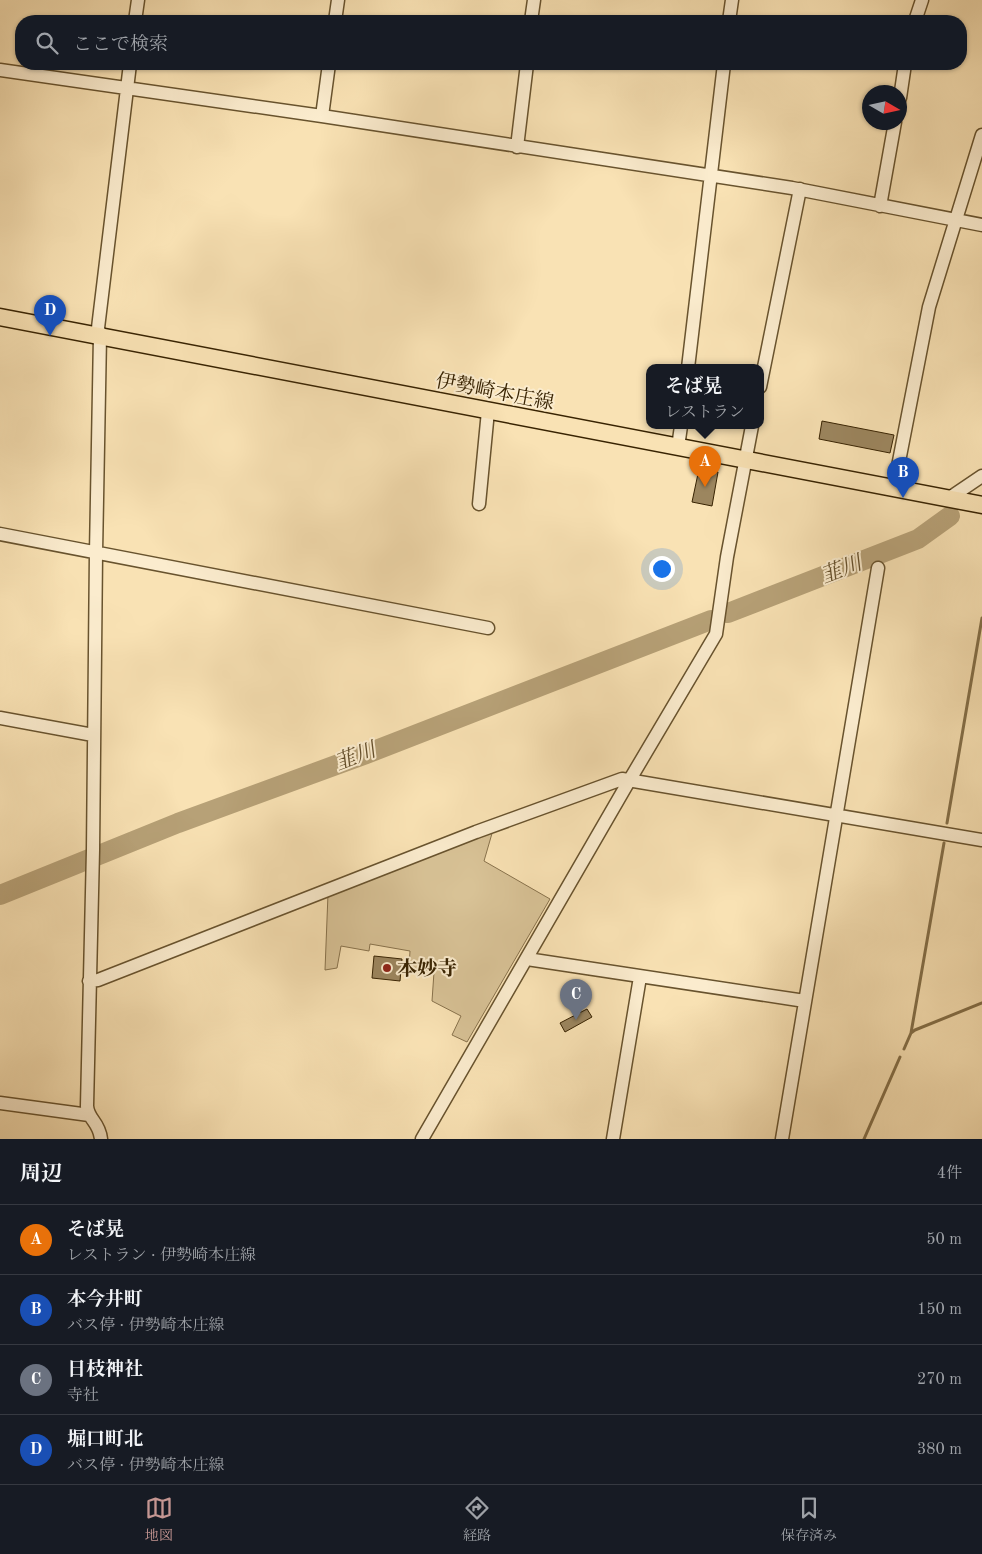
<!DOCTYPE html>
<html lang="ja">
<meta charset="utf-8">
<style>
body{margin:0;font-family:"Old Standard TT","Noto Serif JP",serif;background:#242831;color:#f1f3f6}
.compass{position:absolute;left:862px;top:85px;width:45px;height:45px;border-radius:50%;background:#171b24;box-shadow:0 1px 4px #0004;rotate:99deg}
.you{position:absolute;left:661px;top:568px;width:18px;height:18px;margin:-12px;border:4px solid #fff;border-radius:50%;background:#1a73e8;box-shadow:0 0 0 8px #1a73e833}
.badge{display:grid;place-items:center;width:32px;height:32px;border-radius:50%;background:#c59692;color:#fff;font-size:16px;font-weight:700}
.pin{position:absolute;translate:-50% -41px;filter:drop-shadow(0 1px 2px #0008)}
.pin::after{content:'';position:absolute;top:26px;width:18px;height:15px;background:inherit;clip-path:polygon(0 0,100% 0,50% 100%)}
.popup{position:absolute;left:646px;top:364px;width:118px;height:65px;box-sizing:border-box;display:grid;place-content:center;border-radius:10px;background:#171b24;filter:drop-shadow(0 1px 4px #0005);font-size:16px;white-space:nowrap;color:#9ea1a6}
.popup b{font-size:19px;color:#f1f3f6}
.popup::after{content:'';position:absolute;left:50%;top:100%;margin-left:-10px;border:10px solid transparent;border-top-color:#171b24}
.list{margin:0;padding:0;list-style:none}
h2{display:flex;justify-content:space-between;align-items:center;height:65px;margin:0;padding:0 20px;font-size:21px}
h2 small{font-size:16px;font-weight:400;color:#9ea1a6}
.list li{display:grid;grid-template-columns:32px 1fr auto;gap:15px;align-items:center;box-sizing:border-box;height:70px;padding:0 20px;border-top:1px solid #363941}
.list b{display:block;font-size:19px;white-space:nowrap}
.list p{margin:0;font-size:16px;white-space:nowrap;color:#9ea1a6}
.list em{font-size:16px;font-style:normal;color:#9ea1a6}
.icon{flex:none;width:28px;height:28px;fill:none;stroke:currentColor;stroke-width:2;stroke-linecap:round;stroke-linejoin:round}
.map{position:relative;flex:none;width:982px;height:1139px;overflow:hidden}
.search{position:absolute;background:#171b24;box-shadow:0 1px 4px #0004;left:15px;right:15px;top:15px;height:55px;display:flex;align-items:center;gap:12px;box-sizing:border-box;padding:0 18px;border-radius:20px;color:#9ea1a6;font-size:19px}
.sheet{height:345px;background:#171b24}
nav{display:flex;justify-content:space-around;align-items:center;box-sizing:border-box;height:70px;border-top:1px solid #363941;background:#171b24;font-size:14px;color:#9ea1a6}
nav a{display:grid;justify-items:center;gap:2px}
nav .on{color:#c59692}
.map>svg:first-child{display:block}
.green{fill:#d8c296;stroke:#88724c}
.lines{fill:none;stroke-linecap:round;stroke-linejoin:round}
.stream{stroke:#846f48;stroke-width:3}
.river{stroke:#b7a177;stroke-width:20}
.building{fill:#9c865f;stroke:#382302}
.minor-casing{stroke:#68532e;stroke-width:15}
.major-casing{stroke:#382302;stroke-width:19}
.minor{stroke:#fbecce;stroke-width:12}
.major{stroke:#f9e2b4;stroke-width:16}
.poi-dot{fill:#8f2418;stroke:#fbecce;stroke-width:2}
.labels{text-anchor:middle;stroke-width:4;stroke-linejoin:round;paint-order:stroke}
.street-label{font-size:20px;fill:#382302;stroke:#fbecce}
.poi-label{font-size:20px;font-weight:bold;fill:#382302;stroke:#fbecce;text-anchor:start}
.water-label{font-size:21px;font-style:italic;fill:#644f2b;stroke:#fbecce}
</style>
<div class="map">
<svg width="982" height="1139" viewBox="0 0 982 1139">
<rect width="100%" height="100%" fill="#f9e2b4"/>
<filter id="stains"><feTurbulence type="fractalNoise" baseFrequency=".004" numOctaves="4"/><feColorMatrix values="0 0 0 0 .2 0 0 0 0 .09 0 0 0 0 .02 0 0 0 .5 -.17"/></filter>
<radialGradient id="worn" r=".72"><stop offset=".6" stop-color="#630" stop-opacity="0"/><stop offset="1" stop-color="#630" stop-opacity=".3"/></radialGradient>
<path class="green" d="M493,830L484,861L550,899L467,1042L452,1035L461,1016L432,1001L434,972L409,967L410,951L370,944L369,951L341,946L337,968L325,970L328,894Z"/>
<g class="lines">
<path class="stream" d="M947,823L982,618
M911,1033L944,843
M904,1049L911,1033L915,1030L982,1003
M864,1139L900,1057"/>
<path class="river" d="M728,613L918,539L950,516
M0,895L178,823L366,754L711,620"/>
</g>
<path class="building" d="M822,421L894,435L890,453L819,439Z
M699,469L718,472L712,506L692,502Z
M374,956L402,959L400,981L372,978Z
M587,1009L592,1017L565,1032L560,1023Z"/>
<g class="lines">
<defs>
<path id="minor" d="M135,21L138,0
M335,21L338,0
M531,21L534,0
M729,21L732,0
M915,21L922,0
M0,70L322,116L792,188L982,225
M900,98L905,64
M322,116L329,64
M517,147L527,64
M880,206L895,122
M688,368L724,64
M760,387L800,189
M678,447L681,426
M894,487L929,307L982,135
M948,499L982,476
M479,504L488,411
M0,534L488,628
M0,718L93,735
M527,959L805,1001
M89,981L98,980L476,832L622,779L982,840
M0,1103L89,1115
M101,1139C99,1121 88,1120 87,1106L93,850L96,553L100,336L98,328L130,64
M422,1139L629,781L716,634L727,557L752,426
M613,1139L640,977
M782,1139L878,568"/>
<path id="major" d="M0,317L982,505"/>
</defs>
<use href="#minor" class="minor-casing"/>
<use href="#major" class="major-casing"/>
<use href="#minor" class="minor"/>
<use href="#major" class="major"/>
</g>
<circle class="poi-dot" cx="387" cy="968" r="5"/>
<g class="labels">
<g class="street-label">
<text transform="translate(495 391) rotate(11)" y="7">伊勢崎本庄線</text>
</g>
<g class="poi-label">
<text x="397" y="975">本妙寺</text>
</g>
<g class="water-label">
<text transform="translate(841 569) rotate(-21)" y="7">韮川</text>
<text transform="translate(355 756) rotate(-21)" y="7">韮川</text>
</g>
</g>
<rect width="100%" height="100%" filter="url(#stains)"/>
<rect width="100%" height="100%" fill="url(#worn)"/>
</svg>
<svg class="compass" viewBox="-18 -18 36 36"><path d="M0-13l5 13h-10z" fill="#e53935"/><path d="M0 13l5-13h-10z" fill="#9ea1a6"/></svg>
<div class="you"></div>
<div class="pin badge" style="left:705px;top:487px;background:#e8710a">A</div>
<div class="popup"><b>そば晃</b>レストラン</div>
<div class="pin badge" style="left:903px;top:498px;background:#1a4fb4">B</div>
<div class="pin badge" style="left:576px;top:1020px;background:#6b7280">C</div>
<div class="pin badge" style="left:50px;top:336px;background:#1a4fb4">D</div>
<div class="search"><svg class="icon" aria-label="search" viewBox="0 0 24 24"><circle cx="10" cy="10" r="6"/><path d="M15 15l6 6"/></svg>ここで検索</div>
</div>
<section class="sheet">
<h2>周辺<small>4件</small></h2>
<ul class="list">
<li><span class="badge" style="background:#e8710a">A</span><div><b>そば晃</b><p>レストラン · 伊勢崎本庄線</p></div><em>50 m</em></li>
<li><span class="badge" style="background:#1a4fb4">B</span><div><b>本今井町</b><p>バス停 · 伊勢崎本庄線</p></div><em>150 m</em></li>
<li><span class="badge" style="background:#6b7280">C</span><div><b>日枝神社</b><p>寺社</p></div><em>270 m</em></li>
<li><span class="badge" style="background:#1a4fb4">D</span><div><b>堀口町北</b><p>バス停 · 伊勢崎本庄線</p></div><em>380 m</em></li>
</ul>
</section>
<nav>
<a class="on"><svg class="icon" aria-label="map" viewBox="0 0 24 24"><path d="M3 6l6-2 6 2 6-2v14l-6 2-6-2-6 2zM9 4v14M15 6v14"/></svg>地図</a>
<a><svg class="icon" aria-label="directions" viewBox="0 0 24 24"><path d="M12 3l9 9-9 9-9-9zM9 14v-3h6M13 9l2 2-2 2"/></svg>経路</a>
<a><svg class="icon" aria-label="saved" viewBox="0 0 24 24"><path d="M7 4h10v16l-5-4-5 4z"/></svg>保存済み</a>
</nav>
